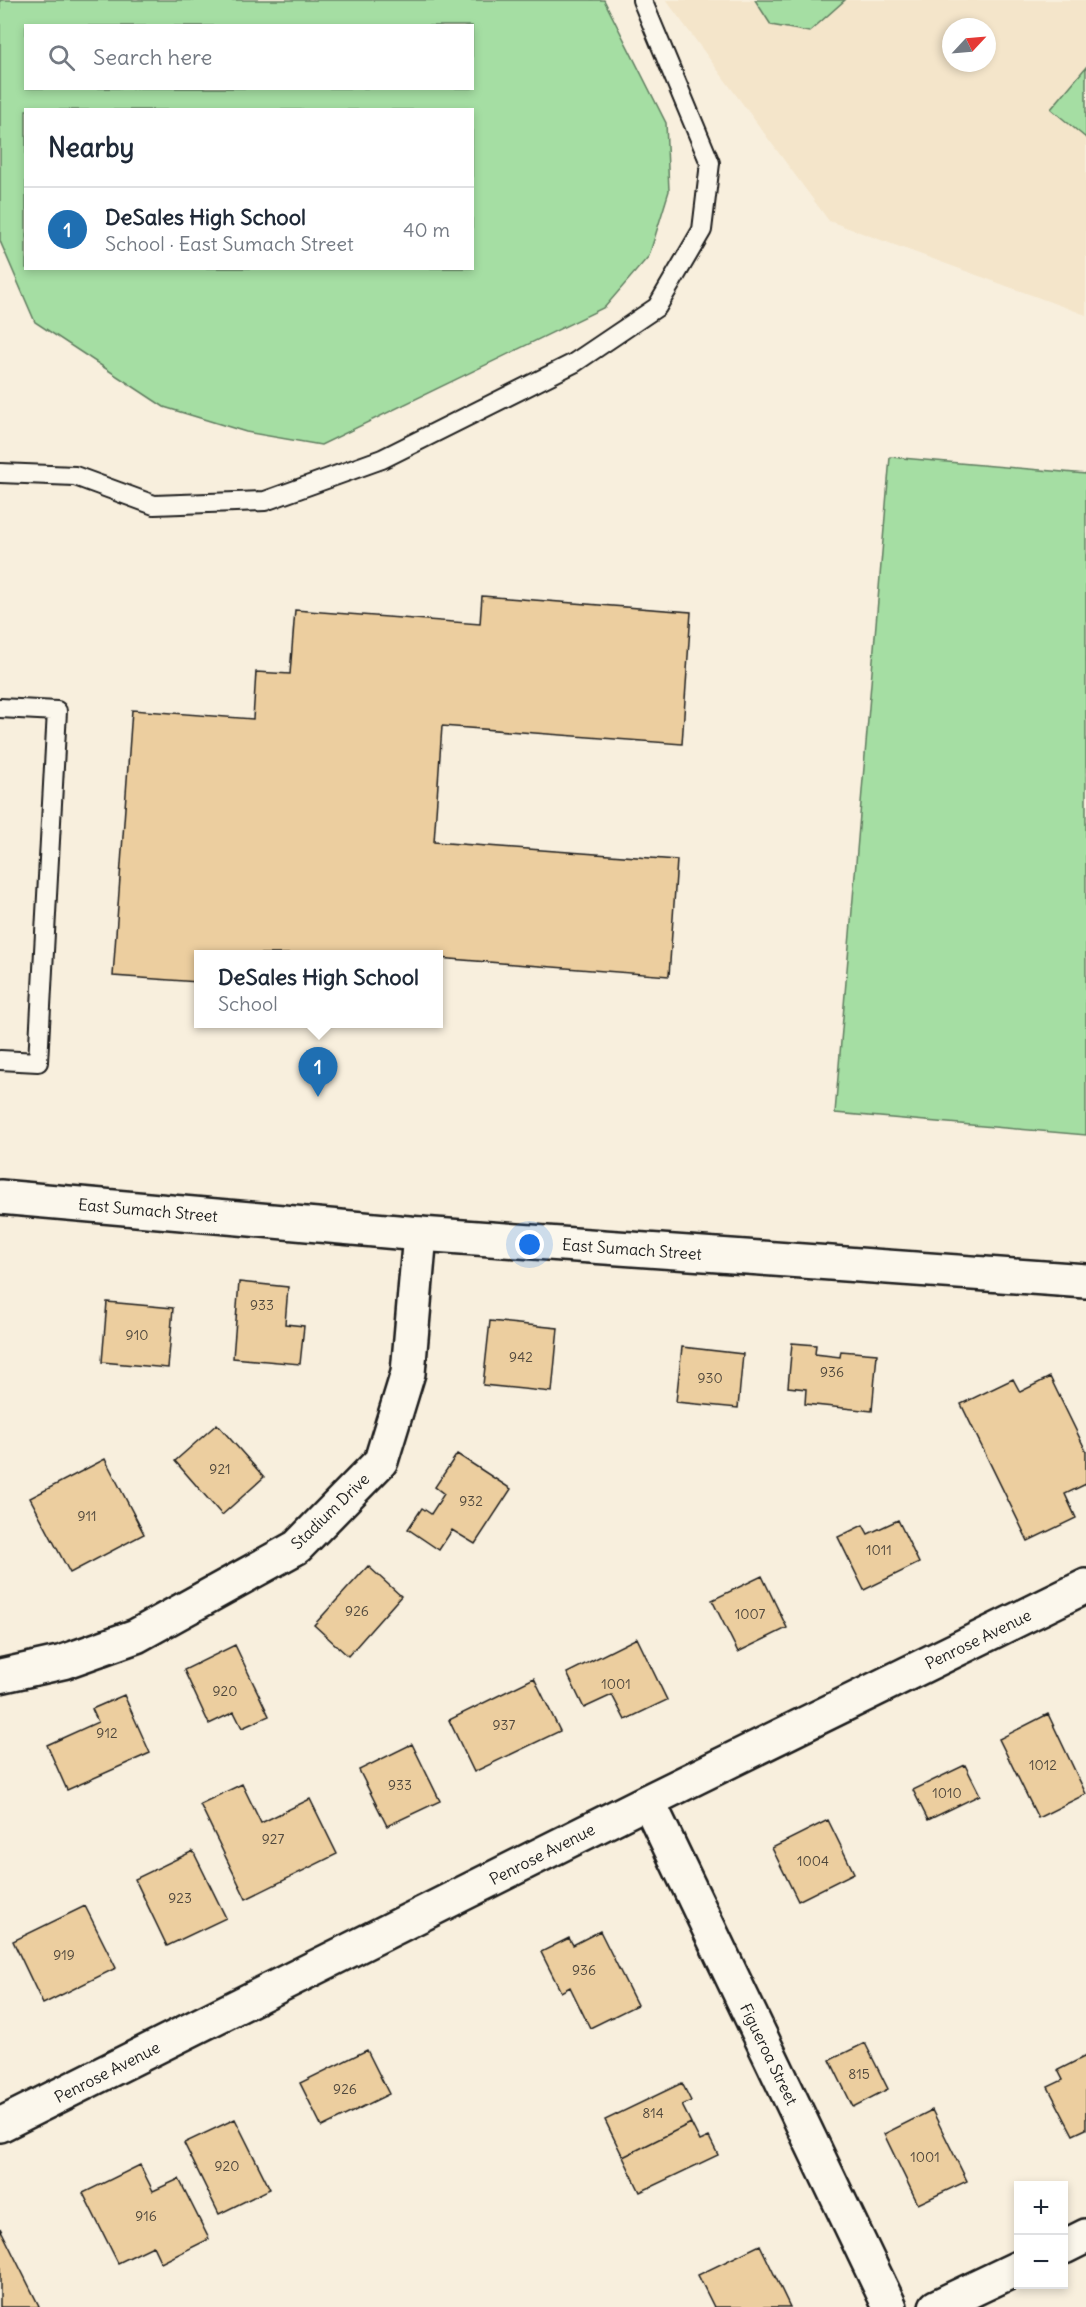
<!DOCTYPE html>
<meta charset="utf-8">
<style>
body{margin:0;font-family:Delius,sans-serif;background:#f6f6f7;color:#1f2937}
.controls{position:absolute;right:18px;bottom:18px;display:grid;overflow:hidden;border-radius:0px;box-shadow:0 3px 9px #0003}
.controls button{width:54px;height:54px;display:grid;place-items:center;padding:0;border:0;border-bottom:2px solid #e0e1e3;background:#fff;color:#1f2937;font:30px sans-serif}
.compass{position:absolute;left:942px;top:18px;width:54px;height:54px;border-radius:50%;background:#fff;box-shadow:0 3px 9px #0003;rotate:64deg}
.you{position:absolute;left:530px;top:1245px;width:21px;height:21px;margin:-15px;border:4px solid #fff;border-radius:50%;background:#1a73e8;box-shadow:0 0 0 9px #1a73e833}
.badge{display:grid;place-items:center;width:39px;height:39px;border-radius:50%;background:#1f6fb2;color:#fff;font-size:20px;font-weight:700}
.pin{position:absolute;translate:-50% -50px;filter:drop-shadow(0 2px 3px #0008)}
.pin::after{content:'';position:absolute;top:32px;width:21px;height:18px;background:inherit;clip-path:polygon(0 0,100% 0,50% 100%)}
.popup{position:absolute;left:194px;top:950px;width:249px;height:78px;box-sizing:border-box;display:grid;place-content:center;border-radius:0px;background:#fff;filter:drop-shadow(0 2px 4px #0005);font-size:20px;white-space:nowrap;color:#747a83}
.popup b{font-size:22px;color:#1f2937}
.popup::after{content:'';position:absolute;left:50%;top:100%;margin-left:-12px;border:12px solid transparent;border-top-color:#fff}
.list{margin:0;padding:0;list-style:none}
h2{display:flex;justify-content:space-between;align-items:center;height:78px;margin:0;padding:0 24px;font-size:26px}
h2 small{font-size:20px;font-weight:400;color:#747a83}
.list li{display:grid;grid-template-columns:39px 1fr auto;gap:18px;align-items:center;box-sizing:border-box;height:84px;padding:0 24px;border-top:2px solid #e0e1e3}
.list b{display:block;font-size:22px;white-space:nowrap}
.list p{margin:0;font-size:20px;white-space:nowrap;color:#747a83}
.list em{font-size:20px;font-style:normal;color:#747a83}
.icon{flex:none;width:33px;height:33px;fill:none;stroke:currentColor;stroke-width:2;stroke-linecap:round;stroke-linejoin:round}
.map{position:relative;flex:none;width:1086px;height:2307px;overflow:hidden}
.search{position:absolute;background:#fff;box-shadow:0 3px 9px #0003;left:24px;top:24px;width:450px;height:66px;display:flex;align-items:center;gap:15px;box-sizing:border-box;padding:0 21px;border-radius:0px;color:#747a83;font-size:22px}
.panel{position:absolute;background:#fff;box-shadow:0 3px 9px #0003;left:24px;top:108px;width:450px;height:162px;border-radius:0px}
.map>svg:first-child{display:block}
.built{fill:#f4e5ca;fill-rule:evenodd}
.green{fill:#a5dea3;stroke:#607d60;stroke-width:1.5;fill-rule:evenodd}
.building{fill:#ecce9f;stroke:#1c1c1c;stroke-width:1.5}
.lines{fill:none;stroke-linecap:round;stroke-linejoin:round}
.service-casing{stroke:#1c1c1c;stroke-width:22}
.minor-casing{stroke:#1c1c1c;stroke-width:38}
.tertiary-casing{stroke:#1c1c1c;stroke-width:38}
.service{stroke:#fbf7ec;stroke-width:18}
.minor{stroke:#fbf7ec;stroke-width:33}
.tertiary{stroke:#fbf7ec;stroke-width:33}
.labels{text-anchor:middle;stroke-width:4.5;stroke-linejoin:round;paint-order:stroke}
.number-label{font-size:14px;fill:#50483d}
.street-label{font-size:16px;fill:#1c1c1c;stroke:#fbf7ec}
</style>
<div class="map">
<svg width="1086" height="2307" viewBox="0 0 1086 2307">
<rect width="100%" height="100%" fill="#f8efdd"/>
<filter id="ink" filterUnits="userSpaceOnUse"><feTurbulence type="fractalNoise" baseFrequency=".0167" numOctaves="2"/><feDisplacementMap in="SourceGraphic" scale="12" xChannelSelector="R" yChannelSelector="G"/><feConvolveMatrix kernelMatrix="1 2 1 2 8 2 1 2 1" color-interpolation-filters="sRGB"/></filter>
<g filter="url(#ink)">
<path class="built" d="M666,0H1086V315L829,221ZM951,27H987V63H951Z"/>
<path class="green" d="M0,0H604L666,123L669,191L649,256L605,307L321,445L246,432L164,407L35,322L0,241ZM26,26H472V88H26ZM26,110H472V268H26Z
M755,0H845L809,32L771,25Z
M1086,67V138L1051,109Z
M890,457L1086,474V1135L835,1113Z"/>
<path class="building" d="M482,596L691,612L682,744L442,726L434,842L677,860L669,976L438,958V954L351,952V954H198V982L113,976L132,710L253,719L256,672L290,674L295,610L480,624Z
M239,1282L288,1287L285,1324L304,1326L300,1364L233,1358Z
M107,1302L173,1308L168,1368L102,1362Z
M490,1321L558,1328L552,1392L483,1385Z
M792,1343L816,1345L815,1354L840,1357L841,1351L877,1354L872,1411L805,1404L806,1389L788,1387Z
M682,1347L743,1354L738,1408L676,1402Z
M1050,1377L1086,1451V1484L1065,1494L1076,1518L1028,1541L961,1404L1013,1379L1020,1392Z
M217,1424L264,1477L222,1515L175,1461Z
M457,1454L511,1489L475,1544L452,1530L439,1550L408,1529L422,1508L431,1514L444,1494L435,1487Z
M105,1459L144,1534L70,1573L30,1498Z
M898,1520L919,1563L864,1590L838,1537L863,1525L868,1534Z
M368,1566L401,1596L348,1656L314,1625Z
M762,1576L787,1628L738,1652L712,1600Z
M637,1638L667,1700L625,1720L612,1695L584,1708L567,1673Z
M235,1645L269,1716L242,1728L234,1712L209,1724L184,1670Z
M534,1678L560,1731L474,1772L449,1720Z
M124,1695L150,1753L67,1790L47,1745L98,1722L92,1709Z
M1048,1714L1086,1794L1038,1818L999,1739Z
M412,1744L440,1801L387,1826L359,1770Z
M965,1765L980,1795L928,1820L913,1790Z
M242,1784L261,1823L310,1799L337,1854L246,1899L200,1804Z
M828,1820L854,1873L798,1901L772,1848Z
M193,1851L226,1918L167,1946L135,1879Z
M85,1906L116,1968L43,2004L13,1941Z
M600,1931L637,2005L590,2028L570,1987L561,1992L541,1952L569,1938L573,1945Z
M865,2043L888,2089L853,2107L830,2060Z
M367,2050L389,2094L322,2127L300,2083Z
M1086,2056V2129L1073,2135L1048,2087L1063,2080L1058,2070Z
M682,2083L691,2101L682,2105L691,2123L623,2157L605,2120Z
M932,2110L967,2181L918,2204L884,2134Z
M235,2119L270,2189L219,2214L184,2143Z
M691,2123L700,2141L709,2137L718,2155L640,2192L623,2157Z
M140,2165L153,2191L179,2179L209,2239L161,2263L153,2246L118,2263L83,2193Z
M0,2228L39,2306L37,2307H0Z
M760,2245L790,2307H714L698,2275Z"/>
<g class="lines">
<defs>
<path id="service" d="M0,473L75,476L154,505L265,501L382,459L574,363L657,307L702,230L710,163L642,0
M0,708L57,711L38,1062L0,1060"/>
<path id="minor" d="M0,1676L63,1662L136,1636L297,1547L381,1461L408,1373L420,1234
M648,1801L890,2307
M0,2125L648,1801L1086,1586
M1064,2247L1086,2236
M936,2307L1018,2268"/>
<path id="tertiary" d="M0,1197L420,1234L1086,1281"/>
</defs>
<use href="#service" class="service-casing"/>
<use href="#minor" class="minor-casing"/>
<use href="#tertiary" class="tertiary-casing"/>
<use href="#service" class="service"/>
<use href="#minor" class="minor"/>
<use href="#tertiary" class="tertiary"/>
</g>
</g>
<g class="labels">
<g class="number-label">
<text x="262" y="1310">933</text>
<text x="137" y="1340">910</text>
<text x="521" y="1362">942</text>
<text x="832" y="1377">936</text>
<text x="710" y="1383">930</text>
<text x="220" y="1474">921</text>
<text x="471" y="1506">932</text>
<text x="87" y="1521">911</text>
<text x="879" y="1555">1011</text>
<text x="357" y="1616">926</text>
<text x="750" y="1619">1007</text>
<text x="616" y="1689">1001</text>
<text x="225" y="1696">920</text>
<text x="504" y="1730">937</text>
<text x="107" y="1738">912</text>
<text x="1043" y="1770">1012</text>
<text x="400" y="1790">933</text>
<text x="947" y="1798">1010</text>
<text x="273" y="1844">927</text>
<text x="813" y="1866">1004</text>
<text x="180" y="1903">923</text>
<text x="64" y="1960">919</text>
<text x="584" y="1975">936</text>
<text x="859" y="2079">815</text>
<text x="345" y="2094">926</text>
<text x="653" y="2118">814</text>
<text x="925" y="2162">1001</text>
<text x="227" y="2171">920</text>
<text x="146" y="2221">916</text>
</g>
<g class="street-label">
<text transform="translate(148 1210) rotate(5)" y="6">East Sumach Street</text>
<text transform="translate(632 1249) rotate(4)" y="6">East Sumach Street</text>
<text transform="translate(330 1511) rotate(-44)" y="6">Stadium Drive</text>
<text transform="translate(978 1639) rotate(-26)" y="6">Penrose Avenue</text>
<text transform="translate(542 1854) rotate(-27)" y="6">Penrose Avenue</text>
<text transform="translate(769 2054) rotate(64)" y="6">Figueroa Street</text>
<text transform="translate(107 2072) rotate(-27)" y="6">Penrose Avenue</text>
</g>
</g>
</svg>
<div class="controls">
<button>+</button>
<button>−</button>
</div>
<svg class="compass" viewBox="-18 -18 36 36"><path d="M0-13l5 13h-10z" fill="#e53935"/><path d="M0 13l5-13h-10z" fill="#747a83"/></svg>
<div class="you"></div>
<div class="pin badge" style="left:318px;top:1097px">1</div>
<div class="popup"><b>DeSales High School</b>School</div>
<div class="search"><svg class="icon" aria-label="search" viewBox="0 0 24 24"><circle cx="10" cy="10" r="6"/><path d="M15 15l6 6"/></svg>Search here</div>
<section class="panel">
<h2>Nearby<small></small></h2>
<ul class="list">
<li><span class="badge">1</span><div><b>DeSales High School</b><p>School · East Sumach Street</p></div><em>40 m</em></li>
</ul>
</section>
</div>
